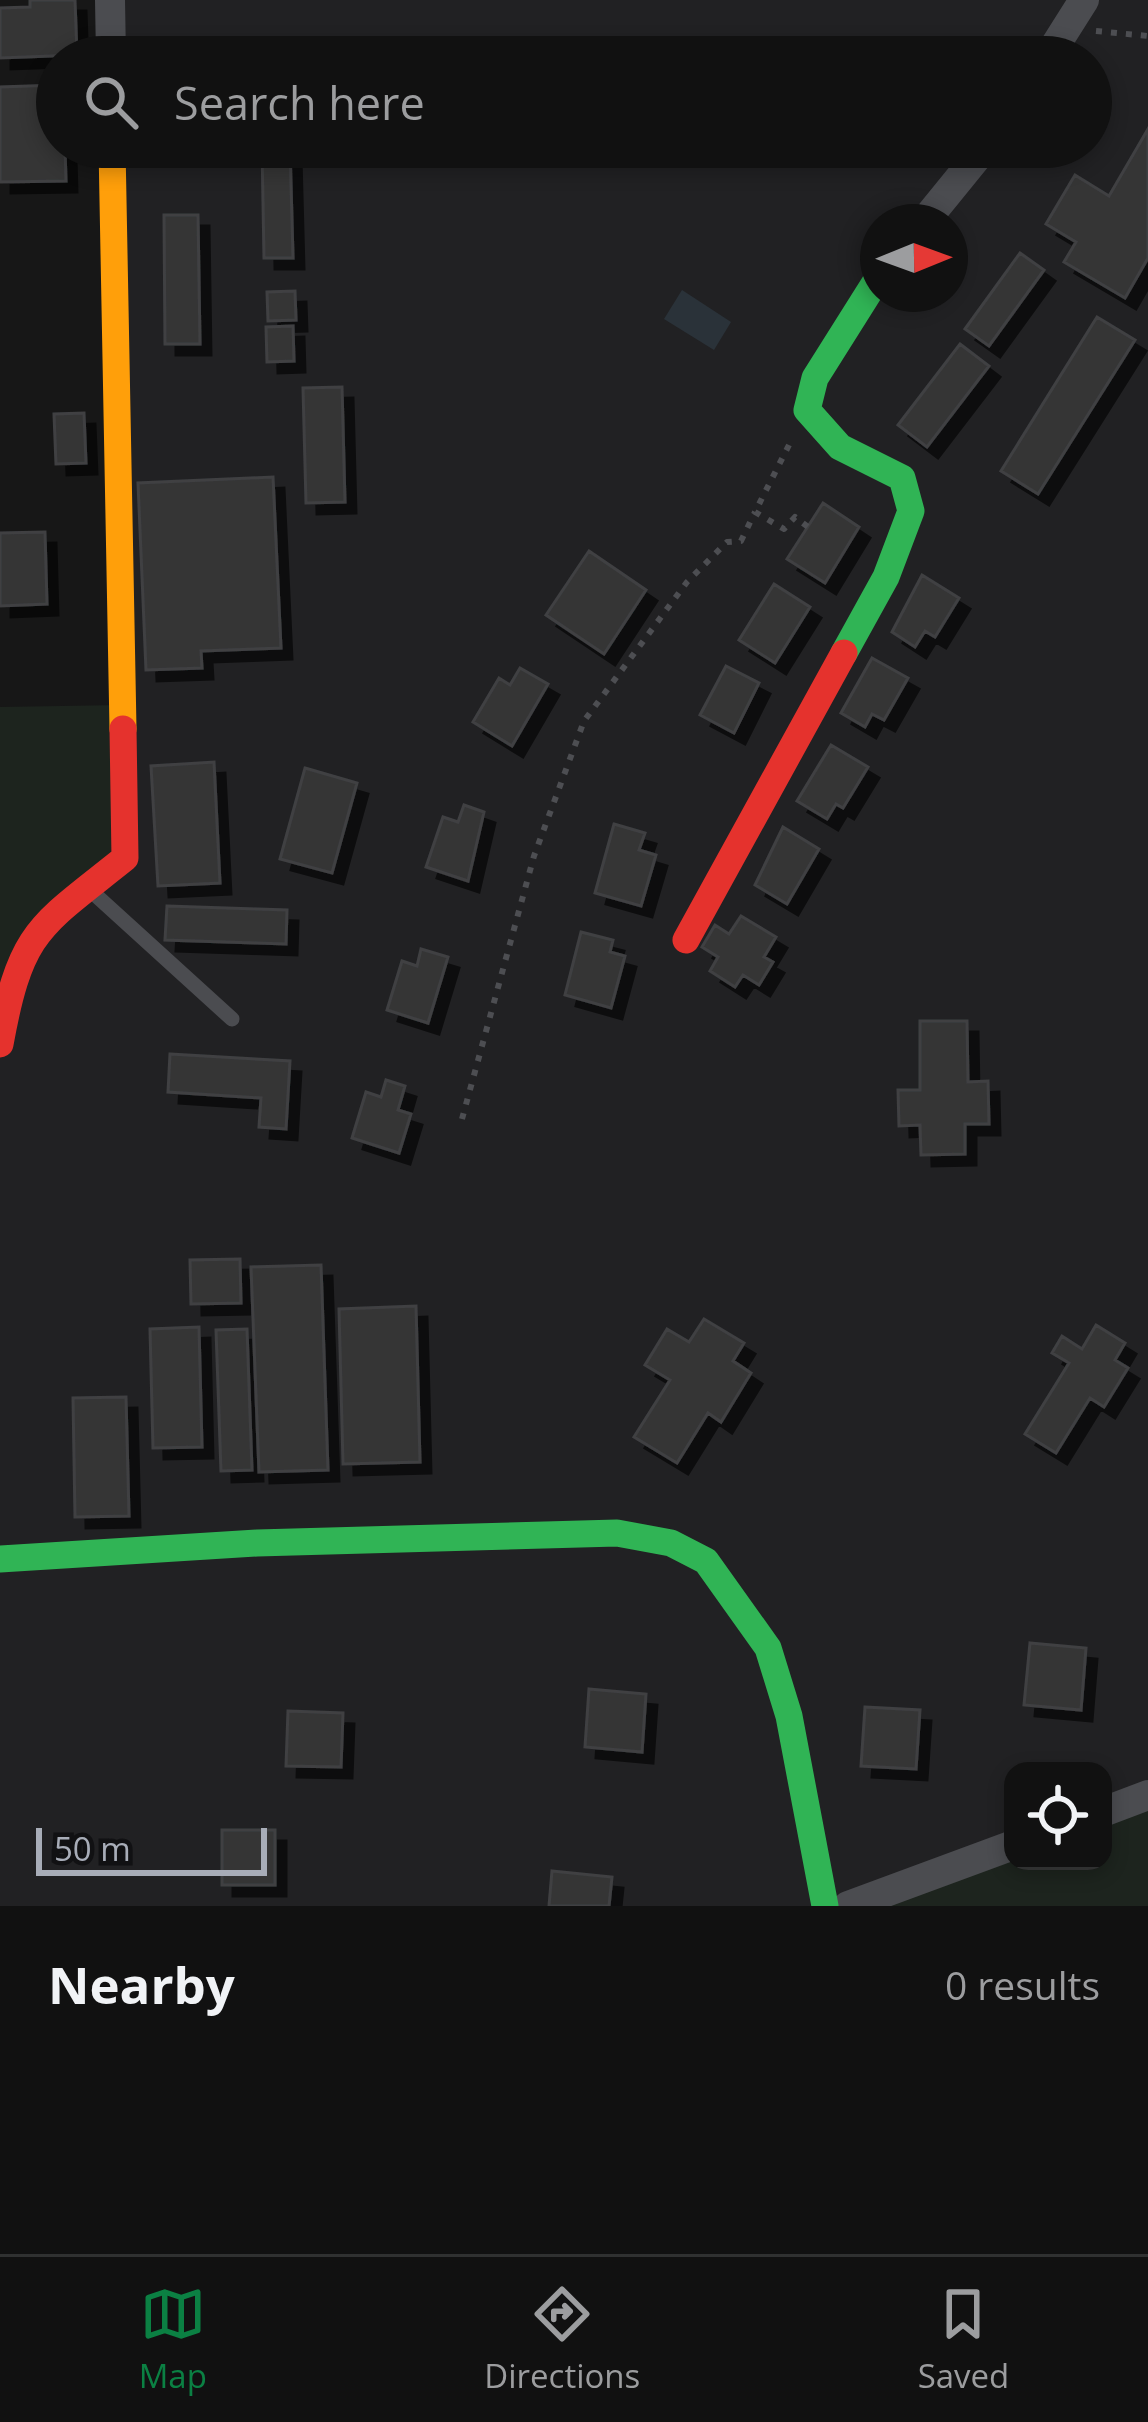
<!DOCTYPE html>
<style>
body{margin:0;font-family:"Open Sans",sans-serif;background:#1a1a1a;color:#f1f3f6}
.controls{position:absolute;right:36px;bottom:36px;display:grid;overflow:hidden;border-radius:24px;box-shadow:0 6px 18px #0003}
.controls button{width:108px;height:108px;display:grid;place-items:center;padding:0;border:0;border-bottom:3px solid #303131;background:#111;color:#f1f3f6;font:60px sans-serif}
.compass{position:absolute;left:860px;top:204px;width:108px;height:108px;border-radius:50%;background:#111;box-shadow:0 6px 18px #0003;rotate:89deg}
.scale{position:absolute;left:36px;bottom:30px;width:231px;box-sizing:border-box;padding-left:12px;border:6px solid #a8adb8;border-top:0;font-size:33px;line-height:42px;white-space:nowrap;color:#a8adb8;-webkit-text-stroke:9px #111113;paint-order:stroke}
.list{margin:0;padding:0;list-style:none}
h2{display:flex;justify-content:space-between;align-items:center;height:156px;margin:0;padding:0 48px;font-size:51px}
h2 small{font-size:39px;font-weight:400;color:#9c9d9f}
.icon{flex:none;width:66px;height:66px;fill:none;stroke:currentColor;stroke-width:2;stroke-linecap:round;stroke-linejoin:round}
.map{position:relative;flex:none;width:1148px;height:1906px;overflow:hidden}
.search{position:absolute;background:#111;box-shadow:0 6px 18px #0003;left:36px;right:36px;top:36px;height:132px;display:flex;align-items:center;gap:30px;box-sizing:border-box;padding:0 42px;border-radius:66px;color:#9c9d9f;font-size:45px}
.sheet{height:348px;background:#111}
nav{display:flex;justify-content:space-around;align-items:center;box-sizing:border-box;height:168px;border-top:3px solid #303131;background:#111;font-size:33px;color:#9c9d9f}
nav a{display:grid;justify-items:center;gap:6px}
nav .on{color:#0b8043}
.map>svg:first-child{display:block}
.built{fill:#212123;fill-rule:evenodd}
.green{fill:#1d241e}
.water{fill:#2a3239}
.building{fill:#353536;stroke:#3f4043;stroke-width:3;filter:url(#shadow)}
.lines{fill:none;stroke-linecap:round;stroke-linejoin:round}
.path{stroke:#4d4e52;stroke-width:6;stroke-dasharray:6 9;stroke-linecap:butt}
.lane{stroke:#4b4c50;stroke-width:15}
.street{stroke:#4b4c50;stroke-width:30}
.fast{stroke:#30b455;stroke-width:27}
.slow{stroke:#ff9f0a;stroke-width:27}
.jam{stroke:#e5322d;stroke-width:27}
</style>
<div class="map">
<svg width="1148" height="1906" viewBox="0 0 1148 1906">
<defs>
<filter id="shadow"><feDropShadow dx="11" dy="11" stdDeviation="0" flood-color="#0009"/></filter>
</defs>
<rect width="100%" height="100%" fill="#171717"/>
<path class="built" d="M110,0H1148V1795L1103,1812V1771H1013V1845L848,1906H0V1044L13,979L125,857L112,147H1091V57H111ZM878,222H950V294H878Z"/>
<path class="green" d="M121,705L125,858L54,911L0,1044V707Z
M1148,1795V1906H848L1013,1845V1861H1103V1812Z"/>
<path class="water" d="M682,290L731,322L714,350L664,319Z"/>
<path class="building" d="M30,0H75L77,55L0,58V8L30,7Z
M57,85V147H65L66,181L0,182V87Z
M1148,129V258L1125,298L1064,262L1076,242L1046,224L1075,175L1109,196Z
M262,147H290L293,258H264Z
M164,215H198L200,344H165Z
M1020,253L1044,270L989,346L965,329Z
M295,291L296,320L268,321L267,292Z
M1097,317L1135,340L1038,494L1001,471Z
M293,326L294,361L267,362L266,327Z
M960,344L989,366L927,447L898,425Z
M342,387L345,502L306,503L303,388Z
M84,413L86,463L56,464L54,414Z
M273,477L281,648L201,651L202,668L146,670L138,483Z
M823,503L859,527L825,583L787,559Z
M45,532L47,604L0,606V533Z
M589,551L646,590L604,654L546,615Z
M922,575L959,598L935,637L925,631L915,647L892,632Z
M774,584L810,607L775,663L739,640Z
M872,658L908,678L884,720L872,714L865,727L841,713Z
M726,666L759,683L734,733L700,715Z
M520,668L548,684L512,746L473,722L499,678L510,685Z
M831,745L868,767L843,808L836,804L827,819L797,801Z
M214,762L220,883L158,886L151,766Z
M305,768L357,783L332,873L280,859Z
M464,805L484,812L468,881L426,867L443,817L458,822Z
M614,824L645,833L639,850L656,855L641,906L595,893Z
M783,827L819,849L787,904L755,885Z
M167,906L287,910L286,944L165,940Z
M741,916L776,937L764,957L773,962L759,985L743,975L735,987L710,971L718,957L702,947L715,925L729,934Z
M581,932L613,940L610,952L625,956L611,1008L565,995Z
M421,949L448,957L428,1023L387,1010L402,961L417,966Z
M920,1021H967L968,1082L988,1081L989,1124H965V1154L921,1155L920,1125L899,1126L898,1090H920Z
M170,1054L290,1061L286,1129L259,1127L261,1098L168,1092Z
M386,1080L405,1086L398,1110L411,1114L399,1153L352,1138L366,1092L381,1097Z
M240,1259L241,1303L191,1304L190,1260Z
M321,1265L328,1470L259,1472L251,1267Z
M416,1306L420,1462L343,1464L339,1309Z
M704,1319L744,1343L733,1361L751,1373L721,1422L708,1413L677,1463L634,1437L670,1380L645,1365L667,1329L689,1342Z
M1096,1325L1125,1343L1115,1360L1128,1368L1104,1407L1090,1398L1056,1453L1025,1434L1069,1363L1052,1353L1062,1336L1082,1349Z
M199,1327L202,1447L153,1448L150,1329Z
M247,1329L252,1470L221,1471L216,1330Z
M126,1397L129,1516L75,1517L73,1398Z
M1030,1643L1086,1648L1081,1710L1024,1705Z
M589,1689L646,1694L642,1752L585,1747Z
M865,1707L920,1710L916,1769L861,1766Z
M288,1711L343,1713L341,1767L286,1766Z
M222,1830H275V1885H222Z
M552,1871L612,1877L609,1906H549Z"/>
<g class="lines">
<path class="path" d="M1096,31L1148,36
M789,445L755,512L784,529L795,517L808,527
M462,1119L534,856L584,721L687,582L727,542L741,541L755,512"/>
<path class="lane" d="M89,889L232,1019"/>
<path class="street" d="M110,0L111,57
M1048,57L1084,0
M924,222L985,147
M1103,1812L1148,1795
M848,1906L1013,1845"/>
<path class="fast" d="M844,653L886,577L911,511L902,478L840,447L807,410L815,378L878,278
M0,1559L257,1543L617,1533L671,1543L706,1561L768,1648L789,1716L825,1906"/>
<path class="slow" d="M112,147L123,729"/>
<path class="jam" d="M686,940L844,653
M0,1044C21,929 39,927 125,858L123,729"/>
</g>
</svg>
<div class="controls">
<button><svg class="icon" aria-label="locate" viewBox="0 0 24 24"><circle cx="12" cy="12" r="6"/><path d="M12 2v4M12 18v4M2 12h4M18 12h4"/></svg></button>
</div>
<svg class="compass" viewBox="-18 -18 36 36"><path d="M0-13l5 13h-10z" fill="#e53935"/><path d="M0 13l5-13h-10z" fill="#9c9d9f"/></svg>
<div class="scale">50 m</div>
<div class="search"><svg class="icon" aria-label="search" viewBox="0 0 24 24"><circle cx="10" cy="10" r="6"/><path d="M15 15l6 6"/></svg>Search here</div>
</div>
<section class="sheet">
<h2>Nearby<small>0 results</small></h2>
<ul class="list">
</ul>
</section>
<nav>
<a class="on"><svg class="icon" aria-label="map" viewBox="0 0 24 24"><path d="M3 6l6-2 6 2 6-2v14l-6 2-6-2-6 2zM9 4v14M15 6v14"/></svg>Map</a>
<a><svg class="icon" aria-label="directions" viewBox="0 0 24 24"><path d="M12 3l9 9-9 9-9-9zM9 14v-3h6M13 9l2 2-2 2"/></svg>Directions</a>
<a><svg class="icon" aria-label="saved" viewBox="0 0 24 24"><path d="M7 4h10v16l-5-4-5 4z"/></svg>Saved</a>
</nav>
